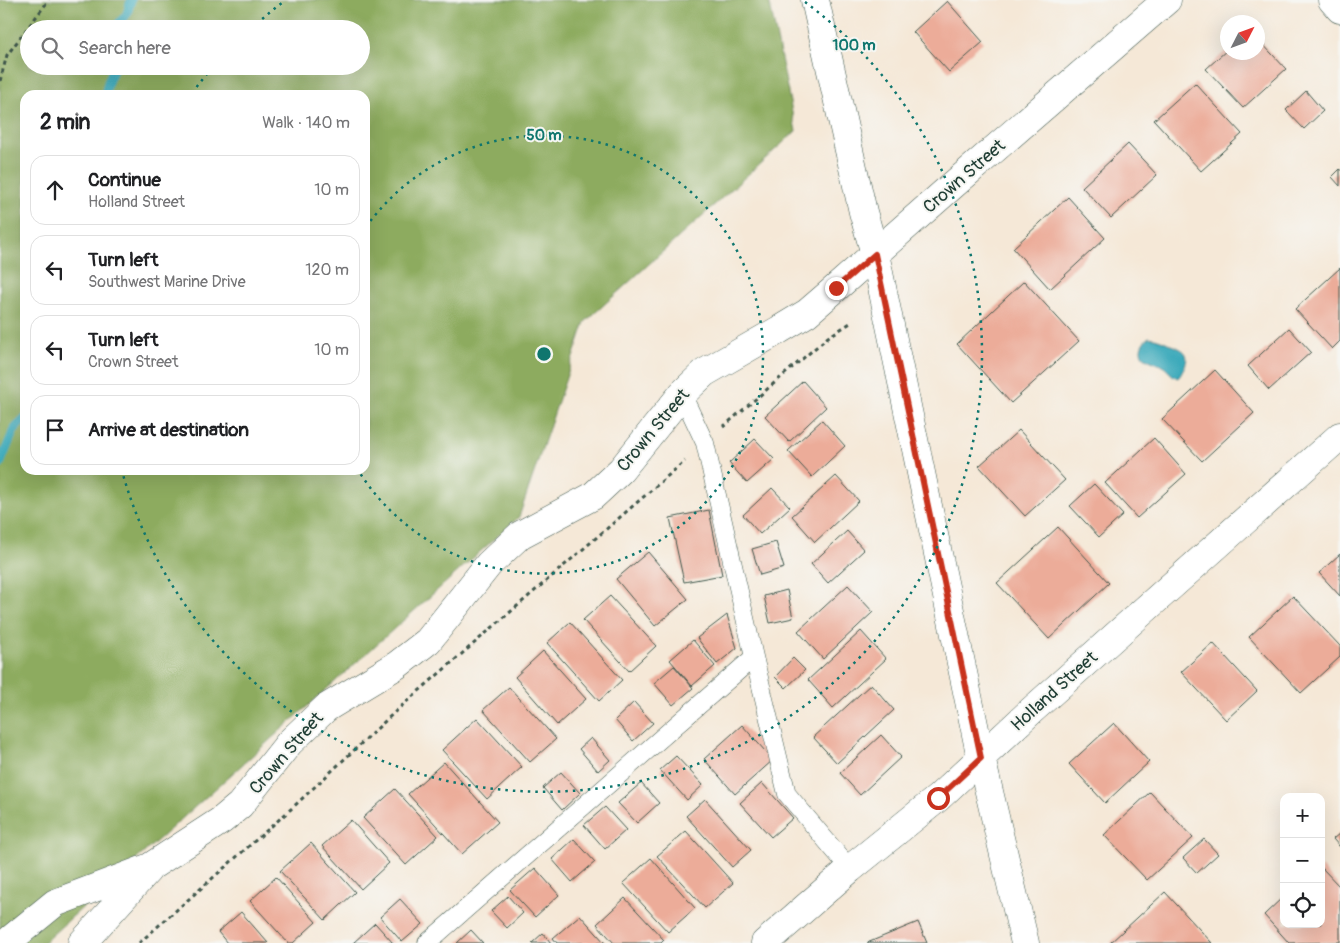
<!DOCTYPE html>
<meta charset="utf-8">
<style>
body{margin:0;font-family:Pangolin,sans-serif;background:#f2f2f2;color:#202124}
.controls{position:absolute;right:15px;bottom:15px;display:grid;overflow:hidden;border-radius:10px;box-shadow:0 5px 20px #0002}
.controls button{width:45px;height:45px;display:grid;place-items:center;padding:0;border:0;border-bottom:1px solid #e0e0e0;background:#fff;color:#202124;font:25px sans-serif}
.compass{position:absolute;left:1220px;top:15px;width:45px;height:45px;border-radius:50%;background:#fff;box-shadow:0 5px 20px #0002;rotate:48deg}
.stop{position:absolute;width:15px;height:15px;margin:-11px;border:4px solid #c8321e;border-radius:50%;background:#fff}
.stop.end{background:#c8321e;border-color:#fff;box-shadow:0 1px 5px #0008}
.list{margin:0;padding:0;list-style:none}
h2{display:flex;justify-content:space-between;align-items:center;height:65px;margin:0;padding:0 20px;font-size:21px}
h2 small{font-size:16px;font-weight:400;color:#757577}
.list li{display:grid;grid-template-columns:32px 1fr auto;gap:15px;align-items:center;box-sizing:border-box;height:70px;margin:0 10px 10px;padding:0 10px;border:1px solid #e0e0e0;border-radius:15px}
.list b{display:block;font-size:19px;white-space:nowrap}
.list p{margin:0;font-size:16px;white-space:nowrap;color:#757577}
.list em{font-size:16px;font-style:normal;color:#757577}
.icon{flex:none;width:28px;height:28px;fill:none;stroke:currentColor;stroke-width:2;stroke-linecap:round;stroke-linejoin:round}
.map{position:relative;flex:none;width:1340px;height:943px;overflow:hidden}
.search{position:absolute;background:#fff;box-shadow:0 5px 20px #0002;left:20px;top:20px;width:350px;height:55px;display:flex;align-items:center;gap:12px;box-sizing:border-box;padding:0 18px;border-radius:28px;color:#757577;font-size:19px}
.panel{position:absolute;background:#fff;box-shadow:0 5px 20px #0002;left:20px;top:90px;width:350px;height:385px;border-radius:15px}
.map>svg:first-child{display:block}
.forest{fill:#8dab5e;stroke:#567449;fill-rule:evenodd}
.water{fill:#3caabb;stroke:#2e7478}
.lines{fill:none;stroke-linecap:round;stroke-linejoin:round}
.stream{stroke:#3caabb;stroke-width:9}
.building{fill:#ecac99}
.lane-casing{stroke:#3f574c;stroke-width:19}
.street-casing{stroke:#3f574c;stroke-width:29}
.secondary-casing{stroke:#3f574c;stroke-width:29}
.path{stroke:#3f574c;stroke-width:3;stroke-dasharray:4 4;stroke-linecap:butt}
.lane{stroke:#fff;stroke-width:18}
.street{stroke:#fff;stroke-width:28}
.secondary{stroke:#fff;stroke-width:28}
.route{stroke:#c8321e;stroke-width:6}
.ring{fill:none;stroke:#0f766e;stroke-width:2.5;stroke-dasharray:2.5 5}
.labels{text-anchor:middle;stroke-width:4;stroke-linejoin:round;paint-order:stroke}
.street-label{font-size:18px;fill:#1f3d34;stroke:#f6f6f2}
.centre{fill:#0f766e;stroke:#f6f6f2;stroke-width:2.5}
.ring-label{font-size:15px;text-anchor:middle;font-weight:bold;fill:#0f766e;stroke:#f6f6f2;stroke-width:4;stroke-linejoin:round;paint-order:stroke}
</style>
<div class="map">
<svg width="1340" height="943" viewBox="0 0 1340 943">
<rect width="100%" height="100%" fill="#f6f6f2"/>
<filter id="ink" filterUnits="userSpaceOnUse"><feTurbulence type="fractalNoise" baseFrequency=".02" numOctaves="2"/><feDisplacementMap in="SourceGraphic" scale="10" xChannelSelector="R" yChannelSelector="G"/><feConvolveMatrix kernelMatrix="1 2 1 2 8 2 1 2 1" color-interpolation-filters="sRGB"/></filter>
<filter id="wash" filterUnits="userSpaceOnUse"><feTurbulence type="fractalNoise" baseFrequency=".0096" numOctaves="4" result="noise"/><feDisplacementMap in="SourceGraphic" scale="20" xChannelSelector="R" yChannelSelector="G"/><feGaussianBlur stdDeviation="1.12" result="paint"/><feColorMatrix in="noise" values="0 0 0 0 0 0 0 0 0 0 0 0 0 0 0 0 0 1.4 0 .05"/><feComposite in="paint" operator="in"/></filter>
<g filter="url(#wash)">
<rect width="100%" height="100%" fill="#f5e8d7"/>
<path class="forest" d="M0,0H769L796,131L585,322L519,517L43,943H0ZM29,29H361V66H29ZM25,95H365V470H25Z"/>
<path class="water" d="M1149,337C1158,338 1164,341 1172,345C1184,350 1191,353 1184,368C1182,372 1181,375 1178,378C1171,376 1168,369 1162,366C1155,361 1141,360 1141,350C1141,344 1145,340 1149,337Z"/>
<g class="lines">
<path class="stream" d="M114,29L127,14L131,0
M105,95L108,82L115,66
M0,464L14,430L25,418"/>
</g>
<g id="blocks">
<path class="building" d="M947,1L983,42L949,72L913,32Z
M1258,39L1286,69L1243,108L1206,69L1228,49V52H1258Z
M1195,83L1242,134L1201,171L1154,120Z
M1306,91L1323,111L1304,129L1286,110Z
M1128,144L1157,175L1111,218L1082,187Z
M1340,169V186L1332,177Z
M1068,197L1105,238L1050,289L1013,248Z
M1340,268V341L1332,349L1295,309Z
M1024,281L1079,341L1011,403L957,344Z
M1289,328L1311,352L1269,390L1248,366Z
M1215,370L1254,413L1202,461L1162,419Z
M803,381L826,407L789,442L765,416Z
M822,420L845,446L812,477L788,451Z
M1019,430L1065,480L1025,516L979,466Z
M1154,438L1186,474L1137,518L1105,483Z
M755,439L774,459L747,483L729,463Z
M836,476L859,501L815,542L792,516Z
M1094,484L1123,515L1099,537L1070,506Z
M772,488L790,507L760,534L743,515Z
M709,510L722,575L684,582L670,518Z
M1058,527L1109,583L1049,639L997,583Z
M847,531L864,550L828,583L811,564Z
M776,542L784,568L760,575L752,549Z
M648,552L688,599L655,626L616,579Z
M1340,554V596L1319,573Z
M848,585L873,612L823,659L798,631Z
M787,590L793,618L770,623L764,596Z
M610,596L656,646L629,671L583,620Z
M1293,596L1340,646V657L1301,693L1249,637Z
M727,615L737,648L717,664L697,638Z
M570,622L622,680L599,701L547,643Z
M861,631L886,659L833,708L808,680Z
M693,640L715,666L692,686L670,660Z
M1213,643L1257,691L1226,720L1181,672Z
M543,651L586,699L557,725L515,677Z
M793,658L805,670L786,688L775,677Z
M674,666L693,688L673,705L654,683Z
M871,684L894,710L837,763L813,737Z
M509,687L556,739L530,762L483,710Z
M634,702L653,723L633,741L615,720Z
M477,718L522,767L487,799L442,750Z
M1114,723L1149,762L1105,803L1069,764Z
M742,725L773,760L735,794L704,759Z
M881,735L901,757L860,795L840,773Z
M591,738L610,760L598,771L579,749Z
M676,756L703,785L687,800L660,770Z
M444,762L498,822L462,854L408,794Z
M561,772L580,793L562,810L543,788Z
M641,783L659,803L637,823L618,803Z
M762,783L793,818L771,837L740,803Z
M395,789L438,836L406,865L363,818Z
M1150,792L1193,838L1147,880L1104,835Z
M705,799L751,850L732,867L686,816Z
M605,807L626,830L605,849L584,825Z
M351,820L389,863L361,889L322,846Z
M686,831L733,883L705,908L657,856Z
M1340,833V847L1333,839Z
M574,839L595,862L572,882L552,859Z
M1204,839L1218,854L1197,873L1183,858Z
M311,843L355,892L325,920L280,871Z
M651,858L695,908L668,932L623,883Z
M1321,867L1340,887V942L1289,943L1264,915L1284,896V924H1321Z
M535,868L559,895L535,917L510,890Z
M276,877L316,922L293,943H288L250,901Z
M1165,892L1212,943H1110Z
M508,896L523,913L507,928L491,911Z
M625,898L664,940L661,943H614L597,924Z
M400,899L423,924L402,942L380,917Z
M241,912L268,943H227L218,932Z
M580,915L605,943H557L553,938Z
M918,922L927,943H867Z
M375,923L393,943H353Z
M471,930L483,943H457Z
M543,933L551,943H532Z"/>
</g>
</g>
<g filter="url(#ink)">
<use href="#blocks" fill-opacity="0" stroke="#3f574c" stroke-width="1"/>
<g class="lines">
<defs>
<path id="lane" d="M682,394L705,443L754,657L787,794L850,869
M427,943L754,657"/>
<path id="street" d="M6,943L55,903L150,867L222,820L240,805L289,743L326,708L397,665L428,641L489,564L520,535L593,496L621,470L682,394L704,373L779,330L807,313L836,288L953,185L1167,0
M82,943L148,870
M765,943L850,869L938,798L1031,711L1340,436"/>
<path id="secondary" d="M815,0L863,212L875,254L981,758L1025,943
M1332,0L1340,9"/>
</defs>
<use href="#lane" class="lane-casing"/>
<use href="#street" class="street-casing"/>
<use href="#secondary" class="secondary-casing"/>
<path class="path" d="M0,81L7,55L49,0
M723,427L828,337L852,322
M139,943L291,809L397,710L685,461"/>
<use href="#lane" class="lane"/>
<use href="#street" class="street"/>
<use href="#secondary" class="secondary"/>
</g>
</g>
<g class="lines" filter="url(#ink)">
<path class="route" d="M836,288L875,254L981,758L938,798"/>
</g>
<g class="ring">
<path d="M366 227A219 219 0 1 1 358 470"/>
<path d="M192 93A438 438 0 0 1 213 67M251 29A438 438 0 0 1 283 2M805 2A438 438 0 1 1 122 471"/>
</g>
<g class="labels">
<g class="street-label">
<text transform="translate(964 176) rotate(-41)" y="6">Crown Street</text>
<text transform="translate(653 430) rotate(-50)" y="6">Crown Street</text>
<text transform="translate(1054 691) rotate(-42)" y="6">Holland Street</text>
<text transform="translate(286 753) rotate(-49)" y="6">Crown Street</text>
</g>
</g>
<circle cx="544" cy="354" r="8" class="centre"/>
<g class="ring-label">
<text x="854" y="50">100 m</text>
<text x="544" y="140">50 m</text>
</g>
</svg>
<div class="controls">
<button>+</button>
<button>−</button>
<button><svg class="icon" aria-label="locate" viewBox="0 0 24 24"><circle cx="12" cy="12" r="6"/><path d="M12 2v4M12 18v4M2 12h4M18 12h4"/></svg></button>
</div>
<svg class="compass" viewBox="-18 -18 36 36"><path d="M0-13l5 13h-10z" fill="#e53935"/><path d="M0 13l5-13h-10z" fill="#757577"/></svg>
<div class="stop" style="left:938px;top:798px"></div>
<div class="stop end" style="left:836px;top:288px"></div>
<div class="search"><svg class="icon" aria-label="search" viewBox="0 0 24 24"><circle cx="10" cy="10" r="6"/><path d="M15 15l6 6"/></svg>Search here</div>
<section class="panel">
<h2>2 min<small>Walk · 140 m</small></h2>
<ul class="list">
<li><svg class="icon" aria-label="ahead" viewBox="0 0 24 24"><path d="M12 20V5M6 11l6-6 6 6"/></svg><div><b>Continue</b><p>Holland Street</p></div><em>10 m</em></li>
<li><svg class="icon" aria-label="left" viewBox="0 0 24 24"><path d="M17 20v-9H6M10 6l-5 5 5 5"/></svg><div><b>Turn left</b><p>Southwest Marine Drive</p></div><em>120 m</em></li>
<li><svg class="icon" aria-label="left" viewBox="0 0 24 24"><path d="M17 20v-9H6M10 6l-5 5 5 5"/></svg><div><b>Turn left</b><p>Crown Street</p></div><em>10 m</em></li>
<li><svg class="icon" aria-label="arrive" viewBox="0 0 24 24"><path d="M6 21V4h12l-3 4 3 4H6"/></svg><div><b>Arrive at destination</b></div></li>
</ul>
</section>
</div>
